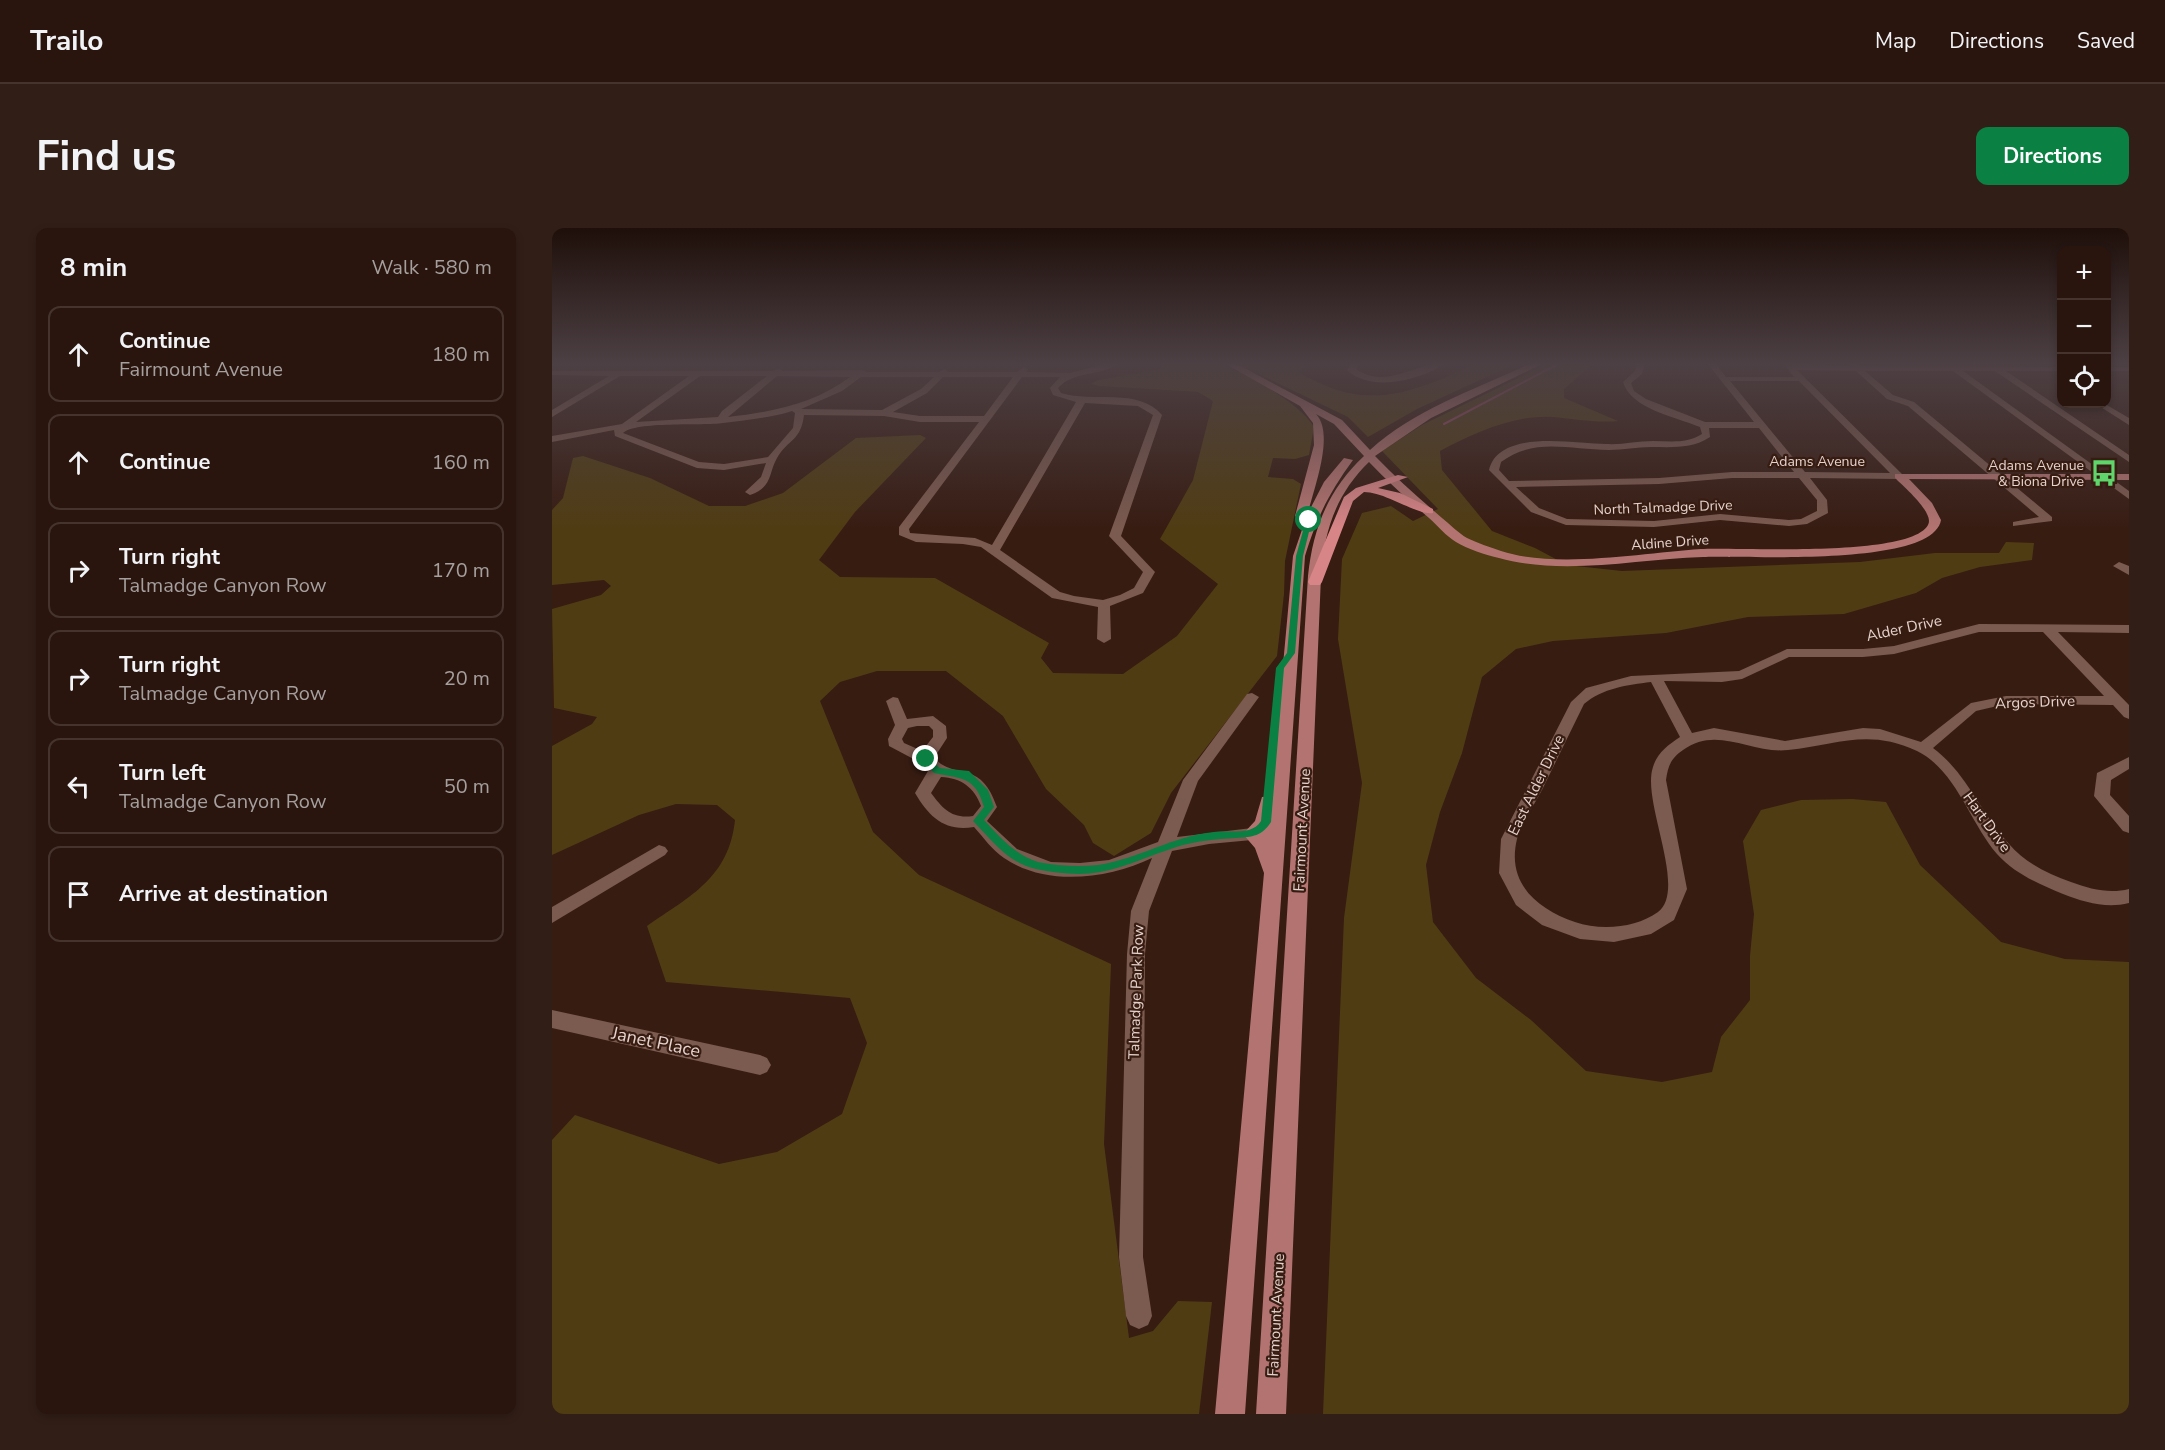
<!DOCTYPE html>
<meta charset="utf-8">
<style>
body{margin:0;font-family:"Nunito Sans",sans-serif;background:#311e17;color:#f1f3f6}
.controls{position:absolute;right:18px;top:18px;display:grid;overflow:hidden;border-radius:12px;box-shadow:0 3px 9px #0003}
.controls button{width:54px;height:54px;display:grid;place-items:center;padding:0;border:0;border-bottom:2px solid #45342e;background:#29150e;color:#f1f3f6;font:30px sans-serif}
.stop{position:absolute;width:18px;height:18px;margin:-14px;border:4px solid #0b8043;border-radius:50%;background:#fff}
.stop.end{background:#0b8043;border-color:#fff;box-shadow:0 2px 6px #0008}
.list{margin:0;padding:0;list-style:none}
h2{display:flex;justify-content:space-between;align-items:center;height:78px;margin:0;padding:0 24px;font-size:26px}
h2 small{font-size:20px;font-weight:400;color:#a59f9e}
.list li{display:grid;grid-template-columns:39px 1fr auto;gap:18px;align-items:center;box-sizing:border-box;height:96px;margin:0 12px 12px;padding:0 12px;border:2px solid #45342e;border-radius:12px}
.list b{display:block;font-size:22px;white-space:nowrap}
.list p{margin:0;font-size:20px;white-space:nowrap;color:#a59f9e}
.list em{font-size:20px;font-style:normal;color:#a59f9e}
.icon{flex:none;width:33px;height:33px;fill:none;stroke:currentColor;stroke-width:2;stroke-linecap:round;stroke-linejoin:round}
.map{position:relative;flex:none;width:1577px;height:1186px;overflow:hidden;border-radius:12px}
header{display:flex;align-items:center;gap:36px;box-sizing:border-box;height:84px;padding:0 30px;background:#29150e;border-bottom:2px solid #45342e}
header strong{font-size:28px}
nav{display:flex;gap:33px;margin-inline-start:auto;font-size:21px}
.intro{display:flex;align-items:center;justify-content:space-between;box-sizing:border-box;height:144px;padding:0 36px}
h1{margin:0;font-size:42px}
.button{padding:15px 27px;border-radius:12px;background:#0b8043;color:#fff;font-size:21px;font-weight:700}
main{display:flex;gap:36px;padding:0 36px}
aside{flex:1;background:#29150e;border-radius:12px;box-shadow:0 3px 9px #0003}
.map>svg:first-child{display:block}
.green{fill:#503c13}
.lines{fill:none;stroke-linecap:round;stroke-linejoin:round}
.stream{stroke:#9a4d6b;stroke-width:2}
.minor{fill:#7b5a4f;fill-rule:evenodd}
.major{fill:#b37471;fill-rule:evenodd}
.highway{fill:#d88587;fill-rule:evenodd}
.route{fill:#0b8043}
.labels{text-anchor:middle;stroke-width:4.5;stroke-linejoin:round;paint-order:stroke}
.far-street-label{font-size:14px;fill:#e6d3cc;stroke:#371c12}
.far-poi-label{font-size:14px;fill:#e6d3cc;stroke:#371c12;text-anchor:end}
.street-label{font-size:15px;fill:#e6d3cc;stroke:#371c12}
.near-street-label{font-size:18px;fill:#e6d3cc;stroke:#371c12}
</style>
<header>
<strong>Trailo</strong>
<nav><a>Map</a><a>Directions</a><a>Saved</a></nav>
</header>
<div class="intro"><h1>Find us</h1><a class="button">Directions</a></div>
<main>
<aside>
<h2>8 min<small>Walk · 580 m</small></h2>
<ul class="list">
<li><svg class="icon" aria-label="ahead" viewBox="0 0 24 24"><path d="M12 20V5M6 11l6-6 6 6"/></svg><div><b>Continue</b><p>Fairmount Avenue</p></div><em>180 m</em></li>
<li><svg class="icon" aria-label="ahead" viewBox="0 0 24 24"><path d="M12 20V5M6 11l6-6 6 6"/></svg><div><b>Continue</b></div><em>160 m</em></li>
<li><svg class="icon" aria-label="right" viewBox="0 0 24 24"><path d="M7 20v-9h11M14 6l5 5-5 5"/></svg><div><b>Turn right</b><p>Talmadge Canyon Row</p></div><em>170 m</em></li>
<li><svg class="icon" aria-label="right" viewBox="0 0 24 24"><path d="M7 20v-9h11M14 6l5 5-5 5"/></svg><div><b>Turn right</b><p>Talmadge Canyon Row</p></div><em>20 m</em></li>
<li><svg class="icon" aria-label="left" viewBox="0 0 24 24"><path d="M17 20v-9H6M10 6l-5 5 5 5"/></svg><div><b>Turn left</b><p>Talmadge Canyon Row</p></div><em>50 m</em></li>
<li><svg class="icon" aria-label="arrive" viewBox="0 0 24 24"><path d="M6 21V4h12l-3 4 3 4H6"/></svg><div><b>Arrive at destination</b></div></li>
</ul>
</aside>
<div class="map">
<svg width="1577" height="1186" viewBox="0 0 1577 1186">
<rect width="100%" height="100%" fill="#371c12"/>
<path class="green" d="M611,135C627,135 651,131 667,136C694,145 748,175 762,199L757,227L743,231L721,230L716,249L741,251L749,256L733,333L732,366L725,428L619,565L599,605L562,628L541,615L532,597L494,561L451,488L394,443H325L288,454L268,473L321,604L367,647L559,736L552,916L577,1110L601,1103L626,1073L660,1074L647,1186H0V912L23,887L167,936L225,924L290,886L315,815L298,770L114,754L95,698C138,668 177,650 183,592L165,577L124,576L87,587L0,627V518L40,496L45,489L2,480L0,381L49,367L59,358L52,352L0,357V282L11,270L21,230L31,228L98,250L157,278H193L231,265L304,210L368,207L374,210L303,284L267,332L288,349L383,350L497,415L489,430L501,445L571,446L625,408L666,356L608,311L641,252L661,173L646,164L547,158L539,156L546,152L609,141Z
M684,135H756L747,144C796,174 833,173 885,153C899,147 914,139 928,136C939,133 954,135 965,135L865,181L816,209L796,189Z
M997,135H1042L1012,161V170L1066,193C1044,195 1024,191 1002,189C963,186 922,205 888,223L890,242L940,303L983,320L1015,337L1070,343L1308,334L1383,325H1447L1454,314L1482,315L1480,332L1428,339L1390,350L1364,365L1292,386L1196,389L1114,405L1001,413L964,421L930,449L910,525L888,584L874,637L881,694L924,750L979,792L1034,843L1110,854L1160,844L1169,809L1198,772V728L1202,686L1191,613L1209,582L1249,572L1300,571L1334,574L1368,637L1449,714L1513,731L1577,734V1186H771L792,690L810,555L786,411L790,331L810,285L839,278L861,293L886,281L830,223L870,197Z"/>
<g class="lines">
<path class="stream" d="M892,196L1008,135"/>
<path class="minor" d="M556,135H567C549,149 522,142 506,160L509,165C540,175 587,159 610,187L569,308L603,344L591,365L558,378L559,411L552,415L545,411L546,379L500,370L429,319L411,316L364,314L347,307V299L427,194H368L332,188L252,187C249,213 236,211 225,230C216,246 221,259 198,267L193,264L209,249L214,235L172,242L145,240L63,208L62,202L0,214V208L70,196L137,148H68L0,189V182L57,148L0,147V143H221L227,141L231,143L310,142L314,144H387L393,141L396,144H465L472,139L476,141L474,144L518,145ZM148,148H215L170,183L166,189L84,194ZM225,148L298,149C262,176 220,184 176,189ZM309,149H382L369,161L330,182L249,181L290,163ZM391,149H461L432,188H368L341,184L375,165ZM470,149H508L498,160L501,167L524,174L440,317L423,310L358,305L357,301ZM533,175L586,178L601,187L557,308L591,344L582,360L568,367L551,372L522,368L508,364L448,322ZM240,183L243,185L241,200L216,229L172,236L147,234L71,205C83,193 151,198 171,195C194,192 218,190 240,183Z
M800,135H808L804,141C834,162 862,135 894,135C869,152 819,165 795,142Z
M1085,135H1093L1090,146L1079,155L1082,163L1094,171L1153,194H1202L1155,135H1163L1174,149H1242L1231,135L1298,138L1296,135H1305L1308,138L1510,139V143H1454L1577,227V234L1443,143H1411L1577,263V271L1401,143H1313L1341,167L1362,174L1500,289V293L1461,298V294L1487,289L1356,178L1335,171L1304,143L1245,142L1352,248L1347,251L1258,250L1275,272L1276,285L1255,296L1237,298L1168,292L1102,299L1014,297L979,284L937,242C947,200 1023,216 1054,216C1070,217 1085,213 1101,213C1118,213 1135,216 1150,206L1148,199C1124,189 1079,181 1071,154L1083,143ZM1178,153H1247L1338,245L1253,244ZM1157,200H1207L1242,244H1180L1107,250L957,253L947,242L949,234C982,209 1018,222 1057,222C1071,222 1085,219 1099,219C1120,219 1140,221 1158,209ZM1180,250H1247L1265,272V283L1249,291L1237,292L1168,286L1102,293L1015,291L987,280L964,259L1107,256Z
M1554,139H1577V143H1554Z
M1544,176H1553L1577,190V197Z
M1567,334L1577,338V347L1561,338Z
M1427,396L1577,397V405L1506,404L1577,477V491L1572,489L1561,477L1454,476L1424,483L1381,520C1415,545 1429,586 1457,616C1473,635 1496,646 1519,654C1538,661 1557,666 1577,661V675C1554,681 1532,674 1511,666C1487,656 1463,646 1445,626C1418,595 1404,542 1365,523C1316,500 1285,517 1236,522C1199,526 1165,497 1131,522C1119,530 1116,538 1114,552L1135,661L1122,692L1099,706L1062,714L1028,711L990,697L964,677L947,645L949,611L1019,474L1034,460L1079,448L1187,443L1235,421H1311L1342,418ZM1427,404H1491L1552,468H1454L1419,475L1369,514L1328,501L1311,500L1233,513L1162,500L1140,505L1112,453L1170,454L1190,451L1237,429H1311L1342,426ZM1099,454L1128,509C1116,517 1105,525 1101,539C1089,573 1136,661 1106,684C1084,700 1049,703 1023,694C986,681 954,656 965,611C970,595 982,577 990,562C1004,533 1018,505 1032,476C1051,460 1075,457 1099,454Z
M700,465L707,469L646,553L625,609L700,600L708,606L700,612L657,616L620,623L597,683L593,726L591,1029L600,1088L596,1097L587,1101L578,1097L574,1088L567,1029L575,726L579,683L600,630C556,651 494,659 452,630C440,622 432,610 422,599C393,604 377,589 363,565L376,543L369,535L337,518L336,511L343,497L334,473L341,469L346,470L355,491L381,488L394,498L395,510L382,530C404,553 428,530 445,579L435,593L465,621L499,634L528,635L557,632L606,614L631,552L695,466ZM365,498H377L381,502V509L370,523L352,515L350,511L356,500ZM389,549C409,550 422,559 429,578L421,588C400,591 391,581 379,565Z
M1577,529V541L1559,552L1558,567L1577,588V605L1571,603L1542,568L1545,545Z
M107,617L113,619L116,623L113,627L0,695V679Z
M0,782L208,827L215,830L219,837L215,844L208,847L0,800Z"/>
<path class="major" d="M672,135H683L790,192L818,222C863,181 926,160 980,135H992L879,190L823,228C844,250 867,270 890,290C898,296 906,305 915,310C925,315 938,319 949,323C1004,341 1090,325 1149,321C1186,319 1358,330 1376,297C1383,285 1351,258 1343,250V246H1577V252L1357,251L1380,275L1389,292C1381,340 1189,327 1151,329C1084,331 1013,348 947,330C934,327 915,321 904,314C894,308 886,298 877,290C856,272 836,254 817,234C784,266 772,303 769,348L734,1186H704L756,348C761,300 776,262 812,228L782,196L764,186C783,206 762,260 756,285L772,254L792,230L801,232C777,265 765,289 753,328L693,1186H663L712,645L703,620L691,606L703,593L710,569L719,568L741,328L754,290L749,292L743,288L762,217L761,195L748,178Z"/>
<path class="highway" d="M846,247L856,249L826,260L848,265L881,281V285C866,288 834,264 812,264L801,273L770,354L768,357H758L756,354L792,269L804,260Z"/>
</g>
<linearGradient id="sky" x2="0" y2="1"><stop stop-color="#1e0f0a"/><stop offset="0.45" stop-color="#4d4044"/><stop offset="1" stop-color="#4d4044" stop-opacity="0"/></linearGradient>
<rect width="1577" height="301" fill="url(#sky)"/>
<path class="route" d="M757,291L760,292L751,328L743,425L732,440L719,594C710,608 701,609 684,610C660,611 635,614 613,623C591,630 571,640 548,644C527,648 504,645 484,641C457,635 441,614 423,595L421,593L432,579C423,547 408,551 382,545L371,533V529L374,528L388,540L417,543L436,562L442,579L432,592C448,609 463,627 486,634C505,638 527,639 546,637C586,631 621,608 662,604C677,602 700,608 709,593L724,440L735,425L744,328L754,292Z"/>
<defs>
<symbol id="bus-bare" viewBox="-9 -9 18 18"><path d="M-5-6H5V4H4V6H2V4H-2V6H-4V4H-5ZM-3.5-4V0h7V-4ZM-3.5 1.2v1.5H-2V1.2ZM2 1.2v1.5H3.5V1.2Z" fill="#5fd56b" stroke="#371c12" stroke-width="2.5" paint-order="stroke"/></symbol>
</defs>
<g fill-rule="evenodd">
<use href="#bus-bare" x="1533" y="226" width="38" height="38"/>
</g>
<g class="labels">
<g class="far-street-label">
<text x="1265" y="238">Adams Avenue</text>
<text transform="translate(1111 279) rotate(-2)" y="5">North Talmadge Drive</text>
<text transform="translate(1118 314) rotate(-4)" y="5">Aldine Drive</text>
</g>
<g class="far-poi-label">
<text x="1532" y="242">Adams Avenue<tspan x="1532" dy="16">&amp; Biona Drive</tspan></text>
</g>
<g class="street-label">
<text transform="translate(1352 400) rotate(-12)" y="5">Alder Drive</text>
<text transform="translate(1483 474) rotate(-2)" y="5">Argos Drive</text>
<text transform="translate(984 557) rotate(-64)" y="5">East Alder Drive</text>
<text transform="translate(1435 594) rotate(54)" y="5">Hart Drive</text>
<text transform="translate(750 602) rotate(-87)" y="5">Fairmount Avenue</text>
<text transform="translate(584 764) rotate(-88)" y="5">Talmadge Park Row</text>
<text transform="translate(724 1087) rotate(-87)" y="5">Fairmount Avenue</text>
</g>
<g class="near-street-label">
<text transform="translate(104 814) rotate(12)" y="6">Janet Place</text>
</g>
</g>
</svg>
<div class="controls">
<button>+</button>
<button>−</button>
<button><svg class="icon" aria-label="locate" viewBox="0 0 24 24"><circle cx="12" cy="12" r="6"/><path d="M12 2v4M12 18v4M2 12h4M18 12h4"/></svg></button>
</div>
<div class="stop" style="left:757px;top:292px"></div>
<div class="stop end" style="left:374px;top:531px"></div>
</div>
</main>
